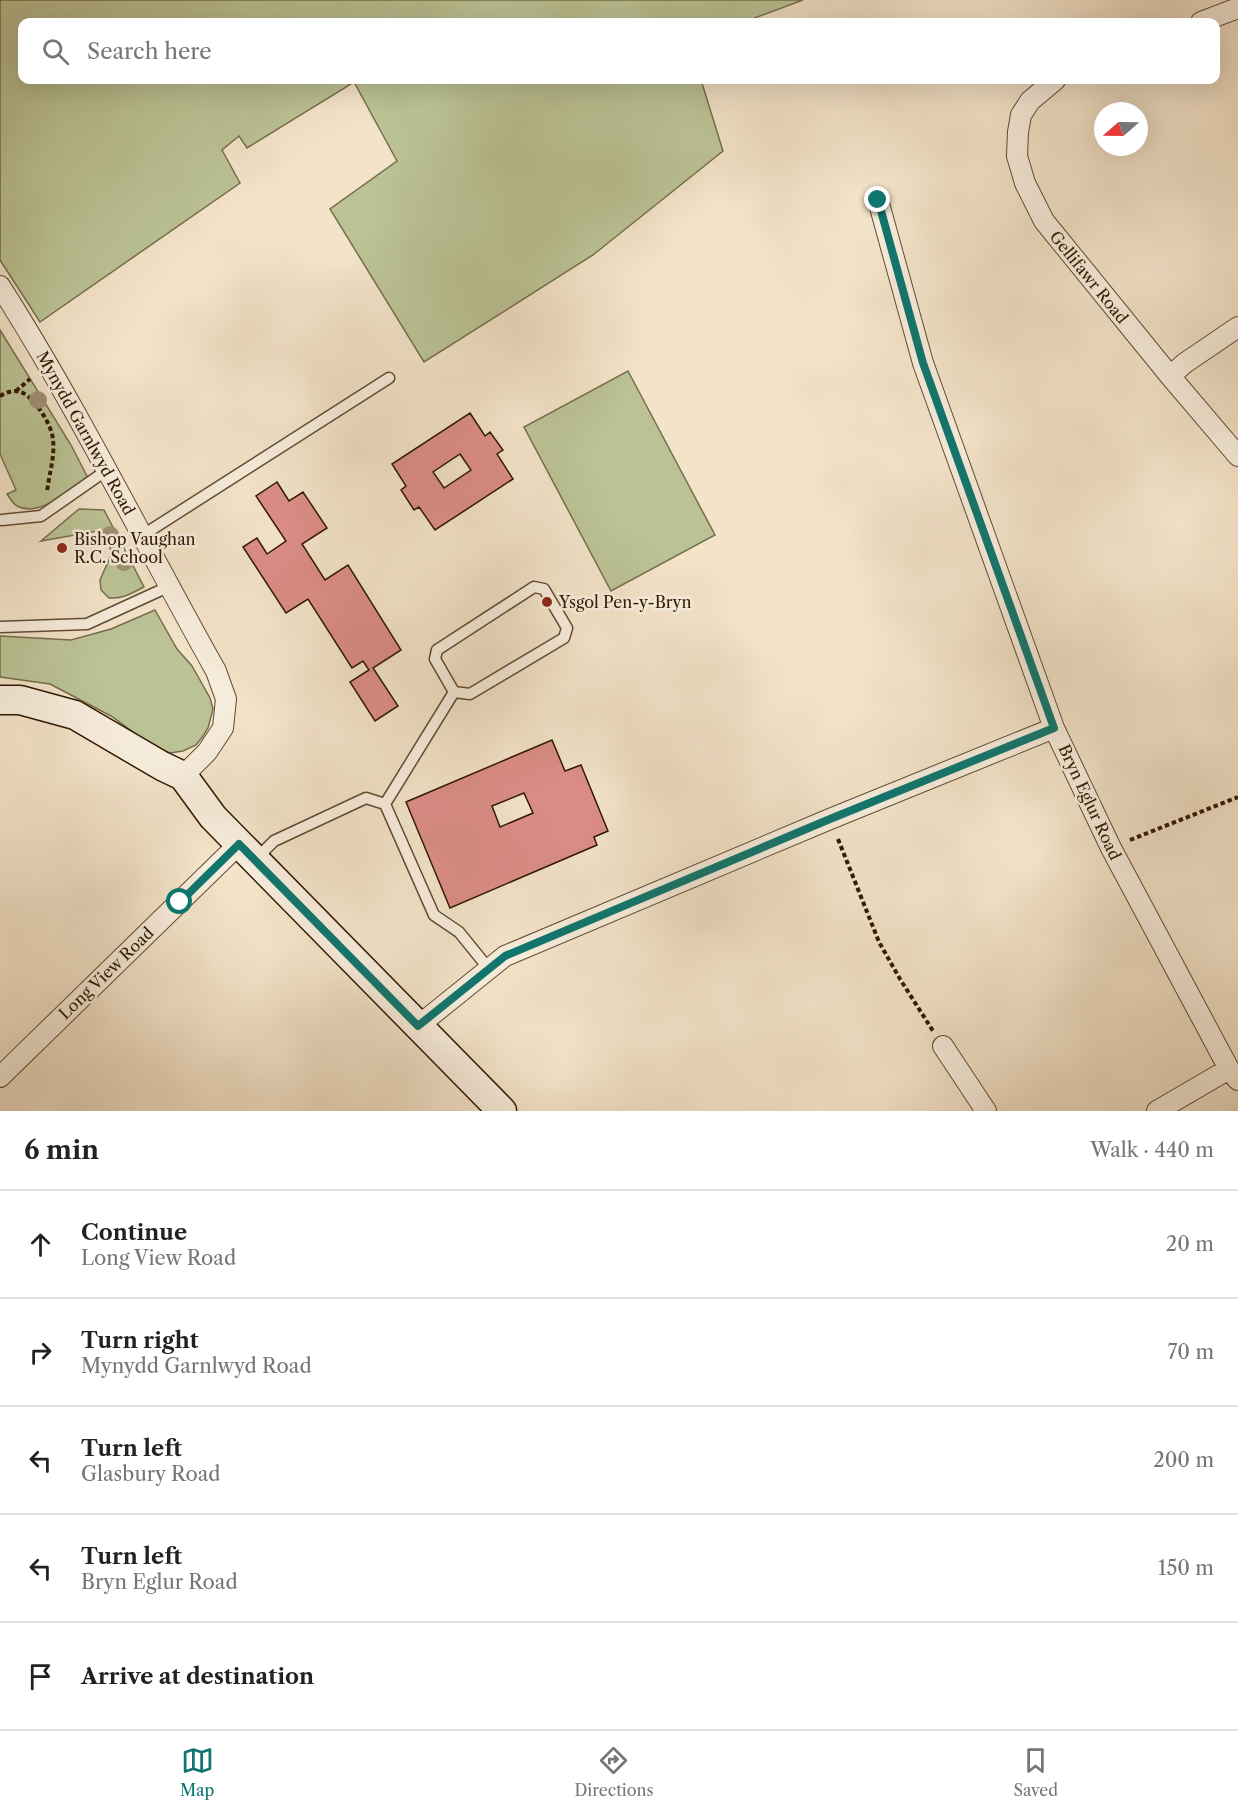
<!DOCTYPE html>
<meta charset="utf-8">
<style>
body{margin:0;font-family:"Libre Caslon Text",serif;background:#f2f2f2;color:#222}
.compass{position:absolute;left:1094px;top:102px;width:54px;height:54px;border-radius:50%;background:#fff;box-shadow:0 6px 24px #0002;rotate:250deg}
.stop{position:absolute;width:18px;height:18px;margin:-14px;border:4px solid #0f766e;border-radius:50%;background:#fff}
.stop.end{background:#0f766e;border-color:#fff;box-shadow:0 2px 6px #0008}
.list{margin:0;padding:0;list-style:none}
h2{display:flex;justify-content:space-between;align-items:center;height:78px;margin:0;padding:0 24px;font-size:26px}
h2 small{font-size:20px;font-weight:400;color:#767676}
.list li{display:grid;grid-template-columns:39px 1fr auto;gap:18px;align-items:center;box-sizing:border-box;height:108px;padding:0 24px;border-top:2px solid #e0e0e0}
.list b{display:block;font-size:22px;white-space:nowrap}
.list p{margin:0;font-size:20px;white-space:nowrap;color:#767676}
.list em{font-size:20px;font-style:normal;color:#767676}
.icon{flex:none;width:33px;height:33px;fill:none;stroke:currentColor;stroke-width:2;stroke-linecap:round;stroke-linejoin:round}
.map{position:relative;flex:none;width:1238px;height:1111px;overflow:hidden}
.search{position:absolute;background:#fff;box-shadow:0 6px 24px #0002;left:18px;right:18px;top:18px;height:66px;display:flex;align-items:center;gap:15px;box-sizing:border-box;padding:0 21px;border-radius:12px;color:#767676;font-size:22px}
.sheet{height:618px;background:#fff}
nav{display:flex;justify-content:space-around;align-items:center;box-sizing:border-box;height:84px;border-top:2px solid #e0e0e0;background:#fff;font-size:16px;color:#767676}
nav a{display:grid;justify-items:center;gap:3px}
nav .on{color:#0f766e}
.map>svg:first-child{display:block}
.green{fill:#bbc396;stroke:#766e4b;stroke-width:1.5}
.building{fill:#dc8d87;stroke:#301800;stroke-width:1.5;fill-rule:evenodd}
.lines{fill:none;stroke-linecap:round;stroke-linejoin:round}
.lane-casing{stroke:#614b32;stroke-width:13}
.street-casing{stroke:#614b32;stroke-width:22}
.secondary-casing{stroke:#301800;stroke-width:31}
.path{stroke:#301800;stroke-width:4;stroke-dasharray:4.5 3;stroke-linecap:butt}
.lane{stroke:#f7eddc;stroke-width:10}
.street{stroke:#f7eddc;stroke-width:20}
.secondary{stroke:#f7eddc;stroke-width:28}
.tree{fill:#9f8f73}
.route{stroke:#0f766e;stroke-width:8}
.poi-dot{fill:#8f2418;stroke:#f7eddc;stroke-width:2}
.labels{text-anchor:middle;stroke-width:5;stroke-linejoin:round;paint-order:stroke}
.street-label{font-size:16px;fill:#301800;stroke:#f7eddc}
.poi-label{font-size:16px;fill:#301800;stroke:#f7eddc;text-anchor:start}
</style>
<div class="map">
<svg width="1238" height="1111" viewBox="0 0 1238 1111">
<rect width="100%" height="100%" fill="#f3e3c9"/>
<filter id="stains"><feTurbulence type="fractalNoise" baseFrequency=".00333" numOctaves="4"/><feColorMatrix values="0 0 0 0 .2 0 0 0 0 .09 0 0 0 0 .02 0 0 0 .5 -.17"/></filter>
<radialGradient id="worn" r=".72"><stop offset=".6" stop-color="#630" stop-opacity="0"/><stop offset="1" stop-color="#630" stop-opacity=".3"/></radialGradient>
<path class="green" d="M0,0H803L744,22H22V80H701L723,151L593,255L424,362L330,209L397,161L354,82L247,148L239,136L222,150L240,183L40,322L0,260Z
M0,330L71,445L88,478C72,490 38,518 17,506C13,504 10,498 7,494L16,490L0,454Z
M628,371L715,535L611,591L524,427Z
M79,509L104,510L144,587C132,593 123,599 109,598L101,590L100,580L112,553L103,530L41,541Z
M155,610L177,649L192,666L210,698L213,709L208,728L203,736L196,745L183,751L170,753L151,745L111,716L50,684L0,677V636L71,640L111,629Z"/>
<path class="building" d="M470,413L485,436L490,432L503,450L497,454L513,479L435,530L419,507L414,510L401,490L406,486L392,464ZM460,454L471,470L444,488L433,472Z
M277,482L289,501L303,492L327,528L302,544L325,580L348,565L401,650L373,668L398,706L375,721L350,682L369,670L363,661L352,668L308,599L286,613L243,547L257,538L267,554L286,541L256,496Z
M552,740L565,771L581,765L608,831L594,837L597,845L450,908L406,802ZM524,793L533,813L500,827L492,806Z"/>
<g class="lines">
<defs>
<path id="lane" d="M2,520L41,516L107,470
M143,535L389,378
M0,627L87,624L170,586
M385,804L454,692L435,659L437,650L534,587L544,589L567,628L564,638L470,694L454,692
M255,860L274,841L366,798L385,804L434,915L459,932L489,969"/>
<path id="street" d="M1201,22L1238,8
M1055,80L1030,101L1021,115L1018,132L1017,156L1025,183L1044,221L1170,376L1238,456
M878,200L923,363L1054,728L1111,848L1229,1069L1238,1080
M0,286C79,410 144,543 216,671L226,699L223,728L207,752L183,776
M1170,376L1185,363L1238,327
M418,1026L505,956L830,819L1054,728
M943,1046L986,1111
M0,1077L239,844
M1157,1111L1229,1069"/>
<path id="secondary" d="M0,700H20L75,715L162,766L183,776L213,817L502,1111"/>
</defs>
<use href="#lane" class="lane-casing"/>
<use href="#street" class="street-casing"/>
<use href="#secondary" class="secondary-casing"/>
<path class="path" d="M16,391L30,379
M0,396C7,392 15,389 23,393C36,400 52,425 53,440C55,457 49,474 47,492
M838,839L879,942L900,979L933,1031
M1130,840L1238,797"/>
<use href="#lane" class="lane"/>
<use href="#street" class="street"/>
<use href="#secondary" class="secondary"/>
</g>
<g class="tree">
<circle cx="38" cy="400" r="9"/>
<circle cx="110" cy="535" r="9"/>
<circle cx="124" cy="562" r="9"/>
</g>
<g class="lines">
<path class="route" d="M180,902L239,844L418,1026L505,956L830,819L1054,728L923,363L878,200"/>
</g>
<g class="poi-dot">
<circle cx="62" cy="548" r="6"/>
<circle cx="547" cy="602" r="6"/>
</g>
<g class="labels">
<g class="street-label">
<text transform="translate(1089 277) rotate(51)" y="6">Gellifawr Road</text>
<text transform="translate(86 433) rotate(61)" y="6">Mynydd Garnlwyd Road</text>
<text transform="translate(1090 802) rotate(65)" y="6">Bryn Eglur Road</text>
<text transform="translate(106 973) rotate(-44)" y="6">Long View Road</text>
</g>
<g class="poi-label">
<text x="74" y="545">Bishop Vaughan<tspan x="74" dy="18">R.C. School</tspan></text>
<text x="559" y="608">Ysgol Pen-y-Bryn</text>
</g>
</g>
<rect width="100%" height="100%" filter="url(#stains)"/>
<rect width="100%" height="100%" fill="url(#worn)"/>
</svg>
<svg class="compass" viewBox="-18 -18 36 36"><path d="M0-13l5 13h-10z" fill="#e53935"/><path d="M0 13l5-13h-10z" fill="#767676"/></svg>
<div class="stop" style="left:180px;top:902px"></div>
<div class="stop end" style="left:878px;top:200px"></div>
<div class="search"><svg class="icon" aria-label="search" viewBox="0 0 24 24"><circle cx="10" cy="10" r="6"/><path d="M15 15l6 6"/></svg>Search here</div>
</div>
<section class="sheet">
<h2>6 min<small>Walk · 440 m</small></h2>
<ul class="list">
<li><svg class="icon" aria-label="ahead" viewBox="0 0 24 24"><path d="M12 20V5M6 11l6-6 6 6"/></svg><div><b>Continue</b><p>Long View Road</p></div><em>20 m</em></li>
<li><svg class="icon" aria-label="right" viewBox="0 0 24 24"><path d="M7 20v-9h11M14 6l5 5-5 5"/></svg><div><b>Turn right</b><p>Mynydd Garnlwyd Road</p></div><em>70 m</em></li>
<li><svg class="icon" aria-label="left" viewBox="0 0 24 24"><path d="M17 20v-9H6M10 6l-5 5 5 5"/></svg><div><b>Turn left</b><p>Glasbury Road</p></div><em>200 m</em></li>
<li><svg class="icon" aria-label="left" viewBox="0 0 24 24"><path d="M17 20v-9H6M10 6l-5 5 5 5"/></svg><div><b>Turn left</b><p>Bryn Eglur Road</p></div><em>150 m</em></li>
<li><svg class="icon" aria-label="arrive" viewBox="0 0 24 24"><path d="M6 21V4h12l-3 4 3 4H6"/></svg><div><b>Arrive at destination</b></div></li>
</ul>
</section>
<nav>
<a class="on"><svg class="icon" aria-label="map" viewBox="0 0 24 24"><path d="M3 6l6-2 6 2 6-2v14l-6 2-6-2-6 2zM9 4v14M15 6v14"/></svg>Map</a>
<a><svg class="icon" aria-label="directions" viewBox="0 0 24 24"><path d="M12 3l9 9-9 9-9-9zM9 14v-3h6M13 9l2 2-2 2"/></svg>Directions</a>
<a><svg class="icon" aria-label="saved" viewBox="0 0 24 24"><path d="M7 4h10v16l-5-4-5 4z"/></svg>Saved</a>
</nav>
